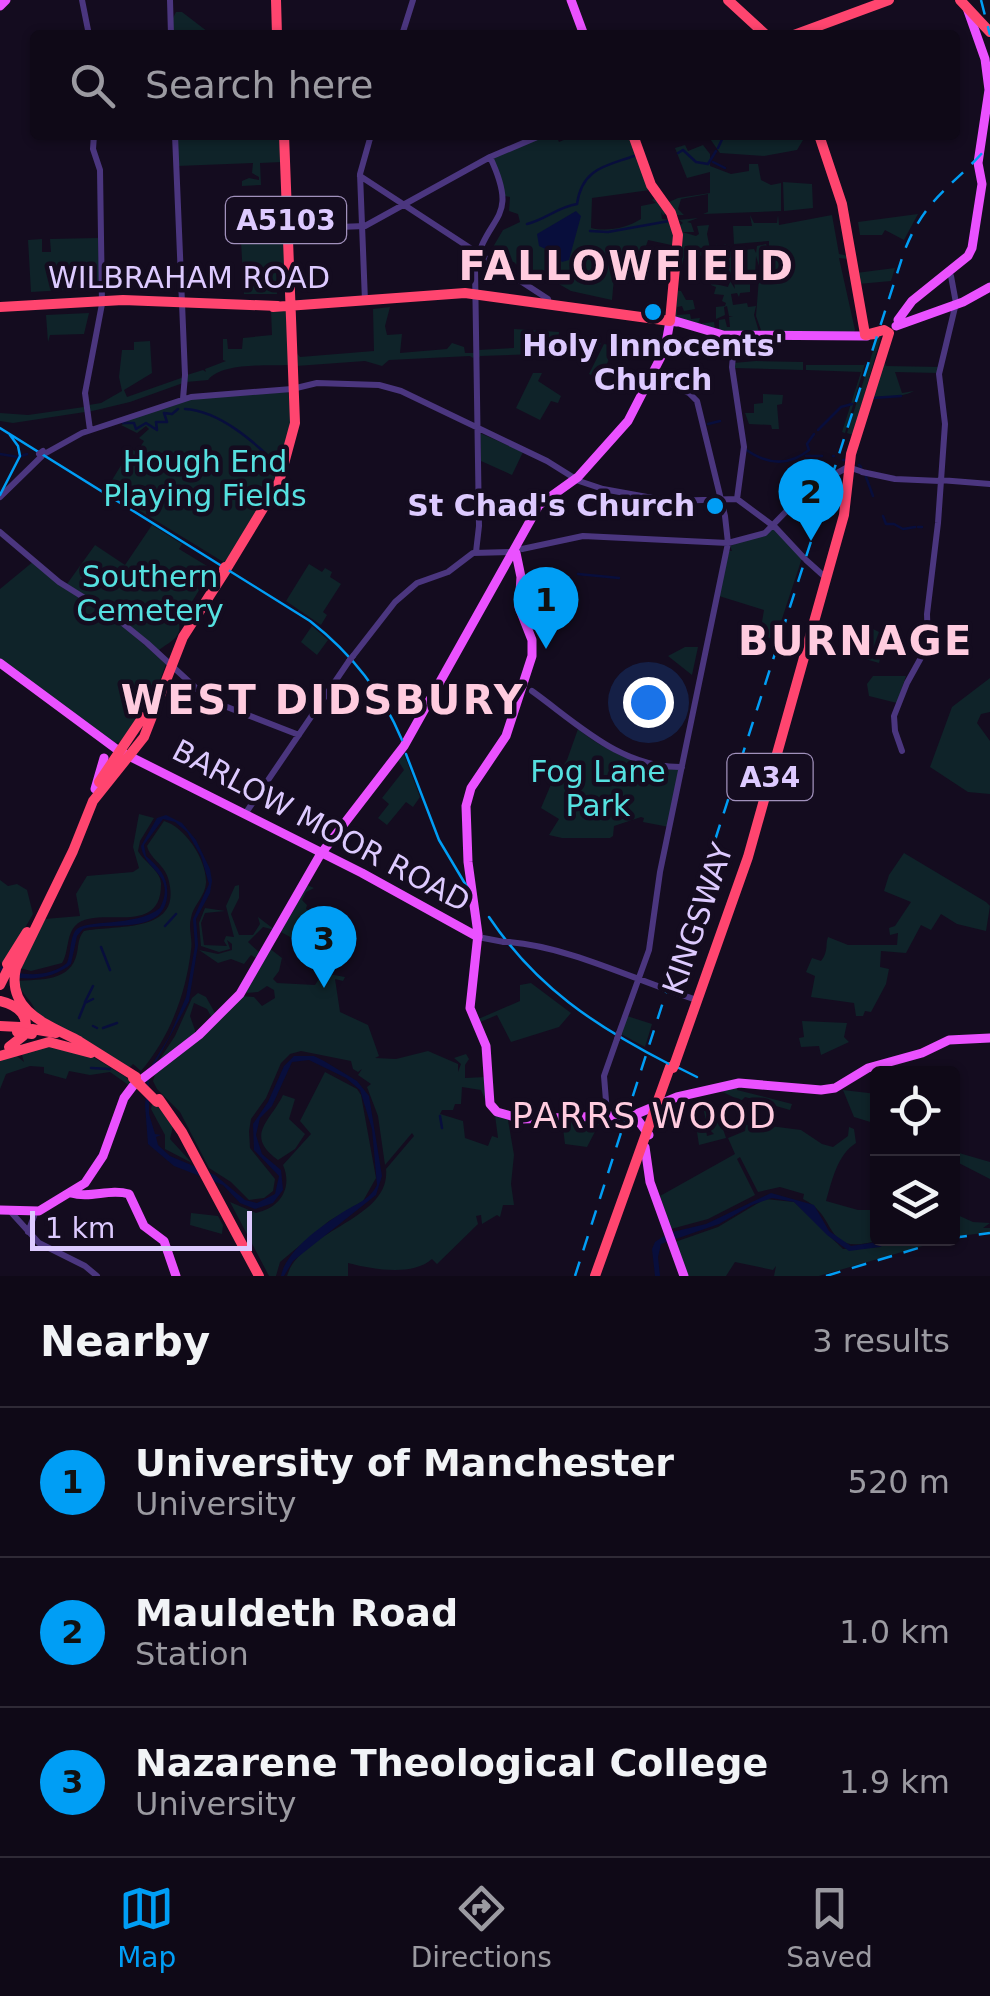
<!DOCTYPE html>
<style>
body{margin:0;font-family:"DejaVu Sans",sans-serif;background:#1d1724;color:#f1f3f6}
.controls{position:absolute;right:30px;bottom:30px;display:grid;overflow:hidden;border-radius:10px;box-shadow:0 2px 8px #0004}
.controls button{width:90px;height:90px;display:grid;place-items:center;padding:0;border:0;border-bottom:2px solid #2f2a36;background:#0f0917;color:#f1f3f6;font:50px sans-serif}
.scale{position:absolute;left:30px;bottom:25px;width:222px;box-sizing:border-box;padding-left:10px;border:5px solid #ddcaff;border-top:0;font-size:28px;line-height:35px;white-space:nowrap;color:#ddcaff;-webkit-text-stroke:8px #140c1f;paint-order:stroke}
.you{position:absolute;left:648px;top:702px;width:35px;height:35px;margin:-25px;border:8px solid #fff;border-radius:50%;background:#1a73e8;box-shadow:0 0 0 15px #1a73e833}
.badge{display:grid;place-items:center;width:65px;height:65px;border-radius:50%;background:#009ef5;color:#111;font-size:32px;font-weight:700}
.pin{position:absolute;translate:-50% -82px;filter:drop-shadow(0 2px 5px #0008)}
.pin::after{content:'';position:absolute;top:52px;width:35px;height:30px;background:inherit;clip-path:polygon(0 0,100% 0,50% 100%)}
.list{margin:0;padding:0;list-style:none}
h2{display:flex;justify-content:space-between;align-items:center;height:130px;margin:0;padding:0 40px;font-size:42px}
h2 small{font-size:32px;font-weight:400;color:#9b9aa1}
.list li{display:grid;grid-template-columns:65px 1fr auto;gap:30px;align-items:center;box-sizing:border-box;height:150px;padding:0 40px;border-top:2px solid #2f2a36}
.list b{display:block;font-size:38px;white-space:nowrap}
.list p{margin:0;font-size:32px;white-space:nowrap;color:#9b9aa1}
.list em{font-size:32px;font-style:normal;color:#9b9aa1}
.icon{flex:none;width:55px;height:55px;fill:none;stroke:currentColor;stroke-width:2;stroke-linecap:round;stroke-linejoin:round}
.map{position:relative;flex:none;width:990px;height:1276px;overflow:hidden}
.search{position:absolute;background:#0f0917;box-shadow:0 2px 8px #0004;left:30px;right:30px;top:30px;height:110px;display:flex;align-items:center;gap:25px;box-sizing:border-box;padding:0 35px;border-radius:10px;color:#9b9aa1;font-size:38px}
.sheet{height:580px;background:#0f0917}
nav{display:flex;justify-content:space-around;align-items:center;box-sizing:border-box;height:140px;border-top:2px solid #2f2a36;background:#0f0917;font-size:28px;color:#9b9aa1}
nav a{display:grid;justify-items:center;gap:5px}
nav .on{color:#009ef5}
.map>svg:first-child{display:block}
.green{fill:#0f2329}
.water{fill:#080e3c}
.lines{fill:none;stroke-linecap:round;stroke-linejoin:round}
.stream{stroke:#080e3c;stroke-width:2.5}
.minor{stroke:#4b367f;stroke-width:6}
.major{stroke:#ea51ff;stroke-width:9}
.highway{stroke:#ff456f;stroke-width:10}
.tram{stroke:#009ef5;stroke-width:2.5}
.rail{stroke:#009ef5;stroke-width:2.5;stroke-dasharray:15 12;stroke-linecap:butt}
.minor-bridge{stroke:#4b367f;stroke-width:6}
.highway-bridge{stroke:#ff456f;stroke-width:10}
.poi-dot{fill:#009ef5;stroke:#140c1f;stroke-width:4}
.labels{text-anchor:middle;stroke-width:9;stroke-linejoin:round;paint-order:stroke}
.shield{fill:#140c1f;stroke:#a191bc;stroke-width:2.5}
.shield-label{font-size:28px;font-weight:bold;fill:#ddcaff}
.street-label{font-size:30px;fill:#ddcaff;stroke:#140c1f}
.poi-label{font-size:30px;font-weight:bold;fill:#ddcaff;stroke:#140c1f}
.park-label{font-size:30px;fill:#55e0e0;stroke:#140c1f}
.quarter-label{font-size:35px;letter-spacing:2.5px;fill:#ffccdf;stroke:#140c1f}
.district-label{font-size:40px;font-weight:bold;letter-spacing:2.5px;fill:#ffccdf;stroke:#140c1f}
</style>
<div class="map">
<svg width="990" height="1276" viewBox="0 0 990 1276">
<rect width="100%" height="100%" fill="#140c1f"/>
<path class="green" d="M176,12H182L212,35H173L172,20Z
M177,135H280L282,162L260,163L261,185L242,186V181L249,178L259,180V177L252,173L253,163L177,166Z
M546,135H556L559,142L575,135H630L650,190L592,198L591,228C607,232 627,228 641,219V206L656,203L652,200L656,198L668,213L663,215L661,212L662,219L672,220L676,246L648,240L644,252L637,257L616,255L612,300L571,291L545,276L540,283L538,274L533,271L526,274L514,262L505,261L506,255L493,247L503,230L520,222L518,214L509,211L510,197L505,196L493,158Z
M806,135L797,150L764,156L720,153L708,136Z
M685,145L688,151L703,145L710,154V166L731,174L749,171V164H758L761,180L771,185L781,183V211L703,214L708,212V194L681,199L678,209L684,215H676L667,203L678,198L710,193V172L687,178L675,148Z
M783,182L812,184L813,208L784,211Z
M918,214L904,240L885,230L882,235H860L858,222Z
M750,215L754,223H777L778,215L779,225L832,215L839,254L849,256V259L839,258L855,330L853,334L762,333L756,316L759,278L781,276L767,272L765,265L768,263L759,266L756,256L755,275H744L746,269L741,266L738,269L740,275H728L721,249L725,252L754,249L756,253L757,246L766,244L769,251V241L720,245L734,244L733,226H752Z
M698,218L687,222L691,223L694,232H682L696,236L699,234L697,226L709,225L707,234L710,249L685,246L684,252H716V243L717,252L721,254L684,257L681,270H678L680,225L683,223L679,220Z
M284,231L286,270L276,271L277,294H244L241,241L262,240V232Z
M98,238L100,288L31,292L28,240L42,239V252H51L50,239Z
M141,264L140,280H130V283H114L113,274L103,273V265Z
M895,268L891,281L858,284L856,273Z
M710,273L715,284L728,287L730,281L735,289L734,282L750,283V279L756,278V283L750,284V292L740,293L739,297L737,293L731,294L733,305L747,303L748,307L756,306L754,315L759,332H728L674,319L673,290L681,291L686,300H693L695,309L684,311L682,306L677,307V315L690,314L691,319L700,318L698,324L714,322L715,329L719,328V320L725,319L727,327H730L729,317L733,316H729L727,306L724,307L725,315L716,319V307L725,306L726,303L722,301L724,295L714,294L716,287L711,285Z
M390,307L385,326L387,335L402,334L400,353L447,349L452,343L464,347L465,353H475L473,358L470,356L389,360L382,366L365,361L296,366V352L300,357L374,351L373,309Z
M271,310H286L289,365C267,366 222,362 208,380L186,382L187,375L203,370L206,372L205,369L226,361L223,360V339H227L228,349H242L243,338L272,335Z
M89,313L84,334L50,335L48,342L46,315Z
M514,329L559,332L558,341L563,344L601,343L597,352L480,356L478,360V350L514,348Z
M878,335L881,336L853,435L847,433Z
M150,341L152,373L124,390L127,397L184,377L183,383L130,402L88,412L89,405L101,403L122,391L119,377L122,350H134V342Z
M604,344L635,349L636,357L611,353L601,380L589,374Z
M866,360L845,433L842,432L861,372L806,370V365H864Z
M884,360L886,366L940,367L938,373L895,372L902,393L914,391C897,400 883,393 870,399Z
M756,361L803,362V370L734,368L733,363Z
M533,373H542L538,381L561,396L558,403L551,401L540,420L516,408Z
M288,392C301,455 256,512 225,563L106,490L131,449L137,452L144,441L139,438L149,429L146,426L137,433L121,425L129,422L120,423L193,398Z
M763,394L783,395L782,404L777,405L779,429H772L771,425L749,424L745,413H754V404L763,403Z
M84,407L85,412L13,423L0,421V413L28,415Z
M480,433L523,452L512,475L481,461Z
M152,525L182,544L179,549L212,569L179,623C182,638 169,642 159,650L67,584L95,545L125,565Z
M773,529L802,558L775,640L760,634L764,610L719,596L729,551H732L730,546Z
M34,561L114,618L166,664L156,691L122,742L115,743L0,661V589Z
M309,564L322,572L325,568L332,572L330,577L341,584L323,612L327,615L321,625L286,601Z
M312,626L328,640L317,655L301,642Z
M871,628L881,633L875,657L880,659L879,663L862,658Z
M685,647H698L692,675L668,656Z
M873,676H906L897,703L869,696L867,684Z
M990,678V712L981,714L977,723L990,741V794L968,792L930,767L952,707Z
M578,729C603,750 646,770 680,769L669,827L643,822L644,818L641,817L614,826L613,836L610,838H562L549,835L559,819L541,808L552,782L567,760Z
M404,754L420,797L413,807L406,802L387,825L378,818L389,804L382,798L404,770L397,759Z
M139,814L154,818L140,841L138,851C143,861 160,870 161,883C162,940 96,903 75,926C66,936 69,952 62,963L31,971L20,968L45,919L80,916L76,894L87,876L133,872L139,868L133,847Z
M164,821C185,827 207,860 206,883C205,897 193,905 191,918C188,929 193,939 191,950C186,993 170,1037 141,1071L133,1064L129,1068L36,1013C33,1000 21,995 17,981C41,979 71,982 77,953C79,943 78,938 84,931C115,924 185,935 168,878C164,864 150,859 147,846Z
M904,853L986,902L990,906L986,931L957,924L941,914L931,930L921,925L906,953L881,951L880,967L889,969L886,984L871,1012L865,1011L863,1016H856L854,1003L811,997L815,976L806,972L812,958L821,961C829,951 825,944 828,937L848,945H897L898,933L890,935L889,928L895,926L911,902L884,891L889,875Z
M0,880L8,886L17,884L27,890L33,914L3,966L0,961Z
M239,885V898L231,914L239,935H253L260,924L258,917L275,930L263,927L248,942L262,955L259,960L251,955L244,964L231,959L218,963L199,950L218,954L232,950V944L227,940L230,949L219,952L201,946L199,923L205,908L225,911L205,913L201,923L204,945L227,946L224,941L226,936L234,937L226,906L235,886Z
M307,885L314,888L306,892L302,900L307,905L306,909L313,913V920L320,922L307,946L279,931Z
M269,948L282,958L279,971L273,979L277,983L315,985L323,973L345,977L343,981L335,979L340,1012L368,1025L379,1056L375,1058L396,1059L428,1051L458,1064V1072L461,1064L454,1058L466,1054L469,1059L465,1065V1078L486,1077V1102L481,1090L462,1087L461,1104H455L453,1110H442L440,1114L463,1121L465,1138L488,1146L492,1136L498,1138L495,1115L508,1120L514,1155L511,1184L514,1205H503L500,1217L497,1215L482,1224L481,1215L476,1216L478,1224L437,1264L432,1259C413,1276 375,1270 348,1263V1276H287C302,1229 391,1220 386,1169L414,1136L412,1133L385,1165L378,1116L367,1087L371,1084L358,1075L362,1069L358,1072L353,1069L351,1061L301,1051L290,1054L281,1063L266,1098L251,1119L249,1131L250,1148L275,1179L273,1191L264,1198L249,1200L231,1182L209,1168L180,1112L157,1089L153,1081L156,1071L214,1022L207,1009L194,1003L190,1016L196,1033L154,1068L175,1036L192,998L198,993L206,997L215,1013L240,996L254,997L262,1006L275,998L274,990L267,986L258,992L245,993Z
M531,983L571,1013L559,1027L511,1042L497,1015L478,1023L476,1020L520,1001V985Z
M627,1016L652,1024L645,1047L621,1034Z
M802,1021L847,1023L844,1037L849,1042L821,1055L819,1046L801,1047L799,1038L804,1037Z
M46,1044L90,1055L134,1082L130,1086L110,1072L90,1075L69,1071L66,1079L44,1073V1067L30,1066L6,1074L0,1089V1057L17,1056L24,1062L22,1055Z
M325,1072L357,1089L361,1095L376,1178L363,1201L329,1221L280,1262L276,1276H269L230,1202L256,1213C280,1208 293,1188 283,1165L311,1134L300,1121Z
M737,1086V1090L792,1104L790,1110L745,1097L741,1101L719,1090Z
M843,1090L877,1094V1124L854,1117Z
M283,1095L295,1099L289,1119L305,1134L295,1149L278,1160C244,1135 270,1122 283,1095Z
M153,1100L173,1126L170,1139L192,1163L165,1149V1135L151,1109Z
M716,1108L726,1138L699,1145L697,1132L706,1130L707,1136L714,1134L707,1127L704,1111Z
M593,1116V1124H599L587,1147L565,1144L562,1120Z
M754,1124L801,1130L822,1144L833,1147L848,1136L849,1127L854,1129L856,1143C837,1155 832,1181 826,1201L858,1210H877L878,1238L883,1239C820,1259 841,1217 803,1199L804,1194L780,1187L758,1192L740,1157L737,1159L755,1195L708,1219L671,1229L660,1196L735,1154L728,1138L745,1131L746,1125Z
M952,1151L990,1162V1179L953,1160Z
M765,1199L794,1202L843,1249L879,1247L896,1239H947L819,1276H774L776,1266L773,1270L735,1262L726,1276H686L675,1242L718,1227Z
M191,1213L218,1216L223,1225L222,1234L190,1225Z
M953,1213L973,1222L990,1223L983,1228H990V1232L953,1237Z"/>
<path class="water" d="M576,211L581,216L569,260L562,262L552,252L539,246L537,234Z
M166,815L182,823L196,840L210,869L212,881L210,893L196,919L198,945L189,1001L149,1075V1114L155,1134L161,1135L156,1137L158,1145L170,1156L215,1175L245,1200L257,1203L275,1194L279,1176L254,1150L253,1124L268,1102L284,1066L294,1056H314L324,1061L357,1081L369,1096L382,1176L376,1195L293,1261L284,1276H281C286,1251 320,1227 340,1214C355,1204 369,1201 377,1185L372,1129L360,1090L346,1078L309,1060L292,1062L272,1106L260,1118L256,1135L262,1154L281,1170L283,1190L273,1203L255,1209L240,1203L223,1185L174,1166L148,1144L145,1105L148,1071L169,1037L186,997L195,946L193,919L209,884L201,856L187,832L175,822L163,819L144,845L146,856C160,868 169,878 167,897C163,936 106,921 83,929L77,936L71,964C54,979 20,984 0,971V966C19,977 49,978 67,963C71,953 70,939 75,931C84,918 135,928 160,908C177,874 144,871 141,846L157,818Z
M771,1193L814,1205L829,1231L851,1246L896,1239L880,1247L849,1251L827,1235L794,1202L772,1198L752,1205L719,1224L661,1244L658,1257L660,1276H655L652,1249L655,1242L668,1233L706,1224Z"/>
<g class="lines">
<path class="stream" d="M718,148L724,135
M678,153L683,150L696,162L708,164L716,151
M713,162L725,168
M527,224C546,219 558,207 577,204C582,168 606,166 634,156
M590,231L608,232L669,221
M558,342L599,345
M873,398L901,396
M185,409C220,411 254,442 278,465
M123,423H134L136,429L146,423L157,430L156,422H167L164,413L172,414L178,409
M708,424L720,421
M818,430L841,407L852,404
M745,449C766,464 788,467 809,450L807,444L814,434
M0,454L18,457L27,454
M806,456H822
M833,456H834
M843,460H845
M859,465L861,467
M866,477L873,496
M883,516L886,524H894L903,529L915,527
M918,527H922
M578,574L619,578
M165,926L176,914
M101,947L110,970
M85,1002L93,986
M79,1018L85,1003L93,999
M93,1026L97,1028
M103,1028L117,1023
M91,1068L110,1069
M440,1116L442,1128"/>
<path class="minor" d="M82,0L89,35
M170,0L171,35
M402,35L413,0
M175,135L185,375L183,399
M360,176L548,299L549,303
M287,229L365,226L490,157L542,135
M365,301L360,174L371,135
M735,334L732,367L744,447L737,499
M90,430L85,393L102,304L100,170L93,149L94,135
M46,453L82,433L191,397L292,389L317,383L379,385L401,391L547,461L579,481L603,489L669,501L737,499L776,528L804,558
M862,472L895,479L940,481
M940,480L990,484
M0,497L42,456
M479,526L475,268C486,212 521,223 490,157
M0,532L59,582L115,617L147,643L209,700L299,735
M522,549L583,536L728,543L765,533L808,489L848,467L863,472
M476,552L479,526
M806,560L825,577
M353,656L395,602L417,583L448,572L473,553L515,552
M532,691C578,724 621,768 682,767
M902,751L895,731L894,716L907,683L928,645L927,614L938,523L945,424L939,374L956,303L951,276
M245,814L349,661
M478,937L504,942
M509,942C570,947 637,981 697,1000
M619,1033L649,950L660,872L728,543L725,516L697,401L689,393L653,375
M607,1113L604,1076L617,1039
M9,1210L39,1243L85,1266L97,1276
M28,1232L36,1211"/>
<path class="major" d="M571,0L584,35
M0,6L6,0
M672,320L723,335L867,336
M898,320L912,301L968,256L972,248L982,184L978,163L989,90L985,59L967,8
M896,326L963,302L990,287
M516,553L521,577L519,607L532,640V656L506,736L471,788L466,806L468,862L478,934L470,1008L486,1046L490,1104L497,1112L522,1119L634,1115
M0,663L119,751L362,873L478,937
M95,789L104,758
M634,1115L677,1097L739,1083L821,1090L835,1088L868,1068L922,1053L949,1040L990,1038
M634,1115L649,1135
M645,1147L650,1182L684,1276
M71,1193C91,1199 109,1188 129,1194L144,1226L164,1241L176,1276
M0,1210L39,1211L85,1183L103,1156L124,1098L133,1086L199,1035L240,994L320,855L404,746L539,505L578,477L628,421L665,349L670,321L677,322"/>
<path class="highway" d="M276,0L277,35
M728,0L766,35
M960,0L990,32
M794,35L889,0
M819,135L842,204L865,334
M0,307L123,300L278,306
M273,307L465,293L670,321L678,235L671,213L651,185L633,135
M875,334L865,335L884,330
M227,568L279,482L295,423L284,135
M99,782L151,705
M7,964L27,932
M0,985L13,959
M0,1001C18,1005 32,1017 23,1036L9,1047
M0,1026L20,1027
M32,1029L56,1033
M77,1040L136,1077
M79,1041C48,1025 6,1011 16,968L73,851L93,801L144,737L183,637L226,570
M0,1056L49,1042L91,1053
M675,1063L748,857L844,515L851,454L889,333L884,330
M159,1099L182,1132L259,1276
M595,1276L670,1067"/>
<path class="tram" d="M0,428L310,621C351,653 382,692 402,740
M0,495L20,456L18,446L10,435
M406,754L439,840L470,892
M489,917C536,987 595,1026 669,1064
M675,1066L697,1077"/>
<path class="rail" d="M981,0L990,35
M952,1238L990,1233
M575,1276L904,252C926,195 955,186 990,144
M826,1276L951,1238"/>
<path class="minor-bridge" d="M39,454L43,451
M349,661L353,656
M504,942H509
M617,1039L619,1033"/>
<path class="highway-bridge" d="M224,569L225,567
M17,1032L32,1034
M673,1068L675,1063
M133,1078L157,1102"/>
</g>
<g class="poi-dot">
<circle cx="653" cy="312" r="10"/>
<circle cx="715" cy="506" r="10"/>
</g>
<g class="labels">
<g class="shield">
<rect x="226" y="197" width="120" height="46" rx="8"/>
<rect x="727.5" y="754" width="85" height="46" rx="8"/>
</g>
<g class="shield-label">
<text x="286" y="230">A5103</text>
<text x="770" y="787">A34</text>
</g>
<g class="street-label">
<text x="189" y="288">WILBRAHAM ROAD</text>
<text transform="translate(321 826) rotate(28)" y="10">BARLOW MOOR ROAD</text>
<text transform="translate(698 919) rotate(-71)" y="10">KINGSWAY</text>
</g>
<g class="poi-label">
<text x="653" y="356">Holy Innocents'<tspan x="653" dy="34">Church</tspan></text>
<text x="695" y="516" text-anchor="end">St Chad's Church</text>
</g>
<g class="park-label">
<text x="205" y="472">Hough End<tspan x="205" dy="34">Playing Fields</tspan></text>
<text x="150" y="587">Southern<tspan x="150" dy="34">Cemetery</tspan></text>
<text x="598" y="782">Fog Lane<tspan x="598" dy="34">Park</tspan></text>
</g>
<g class="quarter-label">
<text x="645" y="1128">PARRS WOOD</text>
</g>
<g class="district-label">
<text x="627" y="280">FALLOWFIELD</text>
<text x="856" y="655">BURNAGE</text>
<text x="323" y="714">WEST DIDSBURY</text>
</g>
</g>
</svg>
<div class="controls">
<button><svg class="icon" aria-label="locate" viewBox="0 0 24 24"><circle cx="12" cy="12" r="6"/><path d="M12 2v4M12 18v4M2 12h4M18 12h4"/></svg></button>
<button><svg class="icon" aria-label="layers" viewBox="0 0 24 24"><path d="M12 4l9 5-9 5-9-5zM3 14l9 5 9-5"/></svg></button>
</div>
<div class="scale">1 km</div>
<div class="you"></div>
<div class="pin badge" style="left:546px;top:649px">1</div>
<div class="pin badge" style="left:811px;top:541px">2</div>
<div class="pin badge" style="left:324px;top:988px">3</div>
<div class="search"><svg class="icon" aria-label="search" viewBox="0 0 24 24"><circle cx="10" cy="10" r="6"/><path d="M15 15l6 6"/></svg>Search here</div>
</div>
<section class="sheet">
<h2>Nearby<small>3 results</small></h2>
<ul class="list">
<li><span class="badge">1</span><div><b>University of Manchester</b><p>University</p></div><em>520 m</em></li>
<li><span class="badge">2</span><div><b>Mauldeth Road</b><p>Station</p></div><em>1.0 km</em></li>
<li><span class="badge">3</span><div><b>Nazarene Theological College</b><p>University</p></div><em>1.9 km</em></li>
</ul>
</section>
<nav>
<a class="on"><svg class="icon" aria-label="map" viewBox="0 0 24 24"><path d="M3 6l6-2 6 2 6-2v14l-6 2-6-2-6 2zM9 4v14M15 6v14"/></svg>Map</a>
<a><svg class="icon" aria-label="directions" viewBox="0 0 24 24"><path d="M12 3l9 9-9 9-9-9zM9 14v-3h6M13 9l2 2-2 2"/></svg>Directions</a>
<a><svg class="icon" aria-label="saved" viewBox="0 0 24 24"><path d="M7 4h10v16l-5-4-5 4z"/></svg>Saved</a>
</nav>
